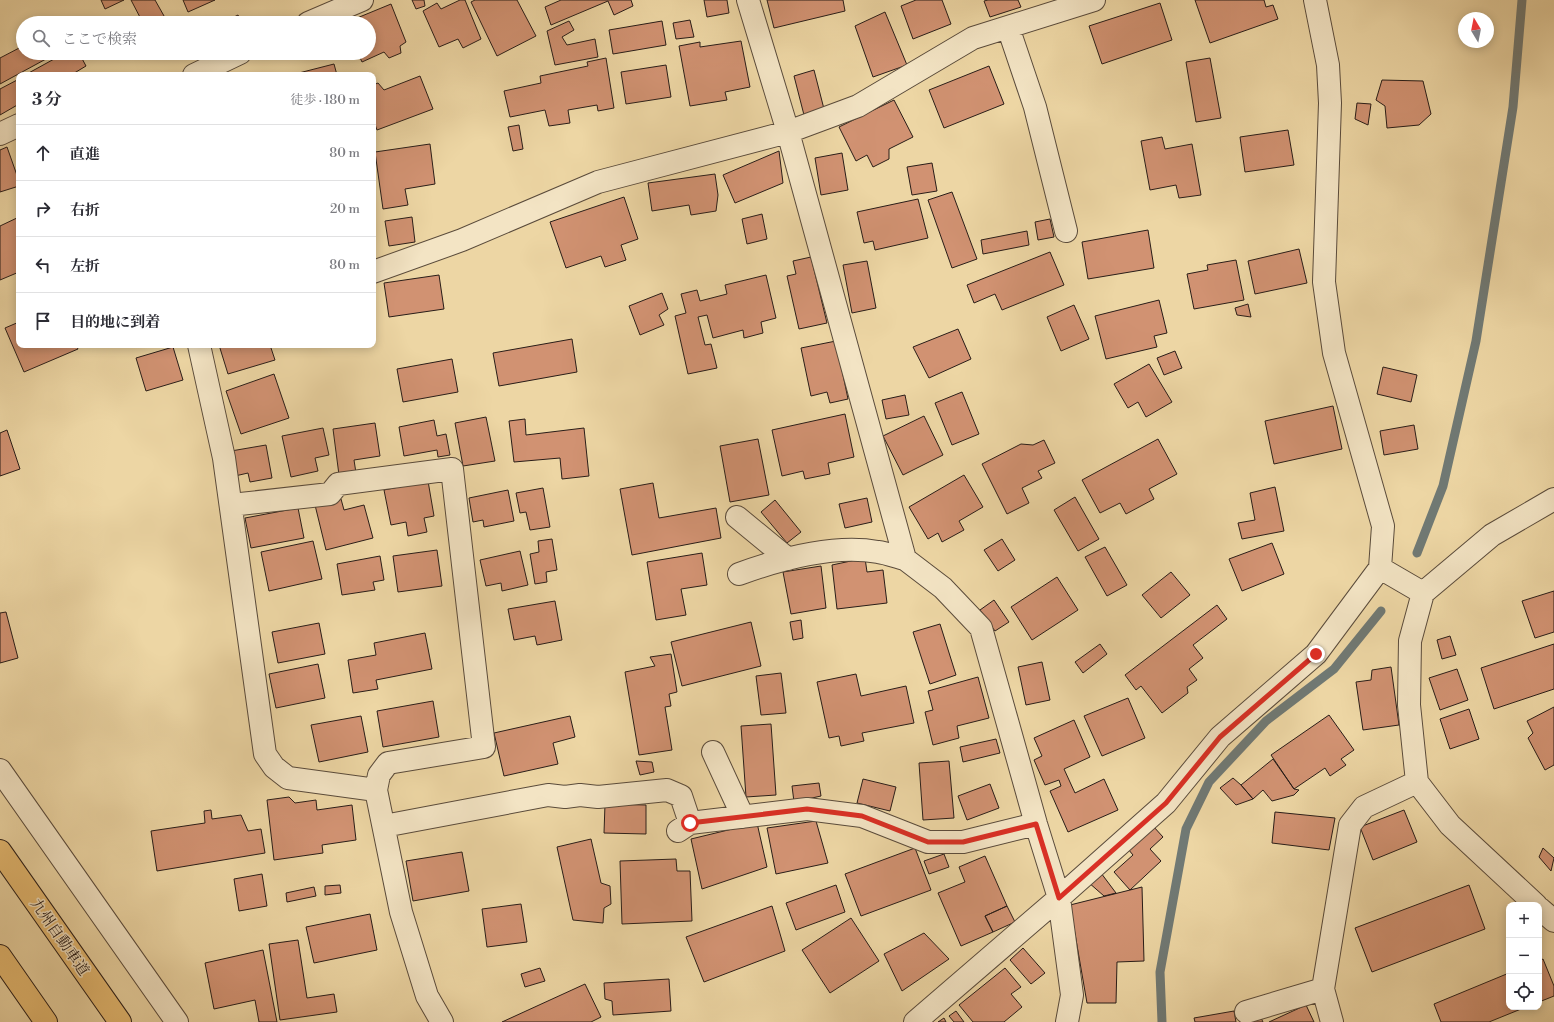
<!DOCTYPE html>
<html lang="ja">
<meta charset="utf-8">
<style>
body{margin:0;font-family:"Libre Bodoni","Noto Serif JP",serif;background:#f7f7f7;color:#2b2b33}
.controls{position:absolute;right:12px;bottom:12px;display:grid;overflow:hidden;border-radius:8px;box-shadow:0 2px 10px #0003}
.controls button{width:36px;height:36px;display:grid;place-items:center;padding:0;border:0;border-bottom:1px solid #e1e1e2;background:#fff;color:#2b2b33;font:20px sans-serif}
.compass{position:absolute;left:1458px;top:12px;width:36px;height:36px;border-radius:50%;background:#fff;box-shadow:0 2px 10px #0003;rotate:350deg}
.stop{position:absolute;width:12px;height:12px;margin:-9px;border:3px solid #d93025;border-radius:50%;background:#fff}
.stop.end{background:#d93025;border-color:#fff;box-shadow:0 1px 4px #0008}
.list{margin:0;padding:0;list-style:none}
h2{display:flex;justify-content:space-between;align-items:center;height:52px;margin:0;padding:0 16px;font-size:17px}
h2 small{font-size:13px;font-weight:400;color:#7c7c81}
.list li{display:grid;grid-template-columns:26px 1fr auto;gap:12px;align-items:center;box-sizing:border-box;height:56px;padding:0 16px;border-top:1px solid #e1e1e2}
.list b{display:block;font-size:15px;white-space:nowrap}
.list em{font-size:13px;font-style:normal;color:#7c7c81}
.icon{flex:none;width:22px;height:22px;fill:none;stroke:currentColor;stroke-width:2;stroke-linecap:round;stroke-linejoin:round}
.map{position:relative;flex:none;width:1554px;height:1022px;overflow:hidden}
.search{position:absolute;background:#fff;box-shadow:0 2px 10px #0003;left:16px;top:16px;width:360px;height:44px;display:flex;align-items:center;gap:10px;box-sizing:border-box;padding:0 14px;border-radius:22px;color:#7c7c81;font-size:15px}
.panel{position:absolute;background:#fff;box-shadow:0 2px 10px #0003;left:16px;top:72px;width:360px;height:276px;border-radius:8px}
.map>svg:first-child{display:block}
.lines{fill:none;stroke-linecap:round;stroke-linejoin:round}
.stream{stroke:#707974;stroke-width:9}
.building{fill:#d19272;stroke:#291d18}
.minor-casing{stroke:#5a4b3b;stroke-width:24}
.highway-casing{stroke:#291d18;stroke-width:24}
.minor{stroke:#f3e4c4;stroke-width:22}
.highway{stroke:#e6bb72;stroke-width:22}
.route{stroke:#d93025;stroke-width:5}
.labels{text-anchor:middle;stroke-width:3;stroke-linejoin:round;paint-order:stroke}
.street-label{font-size:15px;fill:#291d18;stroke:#f3e4c4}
</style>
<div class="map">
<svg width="1554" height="1022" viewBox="0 0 1554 1022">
<rect width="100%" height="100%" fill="#edd6a4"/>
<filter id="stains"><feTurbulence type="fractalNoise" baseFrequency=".005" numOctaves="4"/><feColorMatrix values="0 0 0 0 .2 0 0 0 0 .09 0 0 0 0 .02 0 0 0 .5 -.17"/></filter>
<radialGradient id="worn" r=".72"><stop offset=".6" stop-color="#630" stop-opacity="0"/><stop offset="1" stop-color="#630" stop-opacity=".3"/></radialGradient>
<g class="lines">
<path class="stream" d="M1417,553L1443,486L1476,341L1513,107L1522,0
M1162,1022L1160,972L1186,829L1209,782L1266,721L1334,669L1381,611"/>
</g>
<path class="building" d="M101,0H124L105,9Z
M131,0H155L168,23H143Z
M183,0H215L188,12Z
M412,0H424L425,6L416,9Z
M460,0H465L481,39L463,48L458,39L439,47L423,11L437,3L441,9Z
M475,0H517L536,36L497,56L471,2Z
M561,0H631L633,6L614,15L608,1L551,25L545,7Z
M704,0H727L729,13L707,17Z
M767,0H843L845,11L774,28Z
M916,0H942L951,24L913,39L901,6Z
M988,0H1018L1021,7L990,17L984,1Z
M1195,0H1264L1266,7L1273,5L1278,19L1210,43Z
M1160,3L1172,40L1102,64L1089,26Z
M391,4L406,42L400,46L401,53L389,58L384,52L362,62L358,53H369V23H358L357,18Z
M885,12L907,65L873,77L855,26Z
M238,15L242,23H222Z
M690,20L694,37L676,39L673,23Z
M569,21L574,30L562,37L567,45L595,39L598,57L555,65L547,31Z
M662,21L666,45L613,54L609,30Z
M741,41L750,87L725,92L727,100L690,106L679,46L700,42V47Z
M23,46V53H57L0,84V58Z
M65,53H79L86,66L71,75H25Z
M606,58L614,108L598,111L597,105L568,110L570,123L549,126L545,110L510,117L504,91L541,83L540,76L588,66L587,62Z
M1210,58L1221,118L1196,122L1186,62Z
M334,64L337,75H291Z
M666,65L671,97L626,104L621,72Z
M989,66L1004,104L944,128L929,90Z
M814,70L824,109L804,115L794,76Z
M420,76L433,109L377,130L373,119V85L378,83L384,90Z
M19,79V104L0,115V89Z
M1382,80L1423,81L1431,114L1419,125L1387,128L1385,106L1376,100Z
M894,100L913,137L889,149V159L873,167L867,155L856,161L839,127Z
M1357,103L1371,104L1368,125L1355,119Z
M519,125L523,149L513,151L508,127Z
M1288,130L1294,165L1245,172L1240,137Z
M1162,137L1165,149L1192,144L1201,195L1179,198L1176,185L1150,190L1141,141Z
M430,144L435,184L405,189L408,205L383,209L375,152Z
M7,147L19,181V186L0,192V150Z
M779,151L783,183L735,203L723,175Z
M842,153L848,190L821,195L815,158Z
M932,163L937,191L912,195L907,167Z
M715,174L718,195L716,211L691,215L689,205L652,211L648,183Z
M952,192L977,259L952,268L928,200Z
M624,197L638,239L621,245L626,260L605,267L601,256L566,268L550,222Z
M918,199L928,238L875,250L873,241L864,243L857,212Z
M762,214L767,239L747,244L742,219Z
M19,217V272L0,280V226Z
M412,217L415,242L389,246L385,221Z
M1050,219L1054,237L1038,240L1035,222Z
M1148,230L1154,268L1088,279L1082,242Z
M1027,231L1029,245L983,254L981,240Z
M1299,249L1307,283L1255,294L1248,261Z
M1050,252L1064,285L1002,310L995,294L974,303L967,285Z
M811,257L827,323L799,329L787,276L796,274L793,261Z
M1236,260L1244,300L1194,309L1187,274L1208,270L1207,265Z
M867,261L876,308L852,313L843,265Z
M439,275L444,309L389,317L384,283Z
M766,275L776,318L761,322L763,333L744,338L743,330L713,338L707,315L698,317L705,345L711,344L717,368L688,374L675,316L686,313L681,294L697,290L700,301L727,294L725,285Z
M662,293L668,309L659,315L664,325L640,335L629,306Z
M1159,300L1167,333L1154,336L1157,347L1106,359L1095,316Z
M1248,304L1251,317L1237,315L1235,308Z
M1074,305L1089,339L1061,351L1047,317Z
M19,322V345H76L78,349L24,372L5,328Z
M958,329L971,359L929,378L913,347Z
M572,339L577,372L499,386L493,353Z
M836,341L848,399L830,403L827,392L811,396L801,348Z
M219,345H270L275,360L228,374Z
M173,347L183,380L146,391L136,358Z
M1175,351L1182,368L1164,375L1157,358Z
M452,359L458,392L403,402L397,369Z
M1149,364L1172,402L1146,417L1138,402L1128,408L1114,384Z
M1383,367L1417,375L1411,402L1377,394Z
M274,374L289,418L241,434L226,391Z
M962,392L979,434L952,445L935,403Z
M905,395L909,415L886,419L882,400Z
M1333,406L1342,449L1274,464L1265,421Z
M845,414L854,457L828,463L830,474L805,479L803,471L782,476L772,430Z
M924,416L943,455L903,475L883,436Z
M486,417L495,461L463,466L455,423Z
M525,419L526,435L584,428L589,476L562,479L560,458L514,462L509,421Z
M434,420L437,436L446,434L450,455L438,457L437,450L404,456L399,427Z
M375,423L380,456L354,460L356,473L339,475L333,429Z
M1414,425L1418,449L1384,455L1380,431Z
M323,428L329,455L315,458L318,471L291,477L282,436Z
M7,430L20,469L0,476V433Z
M758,439L769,495L730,502L720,446Z
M1158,439L1177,474L1149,489L1154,499L1126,514L1120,503L1100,513L1082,480Z
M1044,440L1055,463L1038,471L1042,478L1022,488L1029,503L1007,514L982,464L1021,444L1033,445Z
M266,445L272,478L250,482L248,473L235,476L231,451Z
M964,475L983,507L959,521L964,530L942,542L938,533L928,539L909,507Z
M428,481L434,516L424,518L427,532L408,536L406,522L391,525L384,490Z
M653,483L659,518L716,508L721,538L632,555L620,489Z
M1275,487L1284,531L1242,539L1238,523L1255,520L1250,493Z
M543,488L550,527L530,530L526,512L520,513L516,493Z
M508,490L514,521L484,527L483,520L473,522L469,498Z
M1075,497L1099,539L1078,551L1054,510Z
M867,498L872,522L845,528L839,504Z
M341,499L344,510L364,505L373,538L326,550L315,505Z
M775,500L801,532L787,543L761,512Z
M298,508L304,538L251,548L245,518Z
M552,539L557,570L546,572L547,582L535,584L530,554L539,552L538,541Z
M1002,539L1015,560L998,571L984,550Z
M313,541L322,579L269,591L261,552Z
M1272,543L1284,574L1242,591L1229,559Z
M1105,547L1127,585L1107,596L1085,557Z
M437,550L442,586L398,592L393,556Z
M520,551L528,585L502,591L501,583L486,586L480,560Z
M702,553L707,585L681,589L686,615L656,620L647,562Z
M380,556L384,580L373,582L375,590L342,595L337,564Z
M865,558L867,572L883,570L887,603L837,609L832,565Z
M821,566L826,608L791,614L783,572Z
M1171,572L1190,595L1161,618L1142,595Z
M1057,577L1078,610L1032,640L1011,607Z
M1554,591V632L1535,638L1522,601Z
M994,600L1009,622L995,631L980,610Z
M555,601L562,640L537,645L535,636L514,640L508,609Z
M1217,605L1227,619L1193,645L1203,658L1189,669L1197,680L1187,687L1188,693L1162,713L1141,686L1136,690L1125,675Z
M6,612L18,658L0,663V613Z
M801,620L803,638L793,640L790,622Z
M751,622L761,666L682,686L671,642Z
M319,623L325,654L278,663L272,632Z
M940,624L956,675L930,684L913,632Z
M425,633L432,669L376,680L378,689L353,693L348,660L376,655L374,643Z
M1450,636L1456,655L1442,659L1437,640Z
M1100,644L1107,654L1083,673L1075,662Z
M1554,644V689L1494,709L1481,668Z
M671,654L677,692L669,694L671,706L665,707L672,750L639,755L625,672L655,666L650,657Z
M1042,662L1050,700L1026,705L1018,667Z
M318,664L325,698L276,708L269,674Z
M1391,667L1399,725L1363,730L1356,682L1371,680L1372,670Z
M1457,669L1468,700L1440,710L1429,678Z
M781,673L786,713L761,715L756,676Z
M856,674L861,696L906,686L914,723L862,733L864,741L841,746L839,736L829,738L817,682Z
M978,677L989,718L957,726L959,738L933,745L925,712L933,710L928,691Z
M1128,698L1145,738L1102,756L1084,716Z
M433,701L439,737L383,747L377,711Z
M1554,707V765L1545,770L1528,738L1533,733L1527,721Z
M1469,709L1479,739L1450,749L1440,719Z
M1329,715L1354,750L1341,759L1346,765L1330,776L1325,768L1294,789L1271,755Z
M361,716L368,752L319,762L311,725Z
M570,716L575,737L553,743L558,764L504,776L494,733Z
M1074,720L1090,757L1064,769L1075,793L1104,779L1118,810L1068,832L1050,791L1061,786L1059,780L1045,785L1034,760L1042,756L1034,738Z
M771,724L776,795L746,797L741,726Z
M996,739L1000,753L963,762L960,747Z
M1273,759L1294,789L1299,790L1294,795L1272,801L1263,790L1253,799L1241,785Z
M636,761L652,762L654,772L640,775Z
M949,761L954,818L923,820L919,763Z
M1233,778L1241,785L1253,799L1236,805L1220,788Z
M863,779L896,787L890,811L857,803Z
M819,783L821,796L794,802L792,786Z
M990,784L999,808L967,820L958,796Z
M289,797L295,803L316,800L317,810L352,805L356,840L322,845L323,853L274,860L267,800Z
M605,804L646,805V834L604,833Z
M211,810L212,819L241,815L248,831L261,829L265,853L157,871L151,831L205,823L204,811Z
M1404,810L1417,842L1373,860L1360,827Z
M1275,812L1335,818L1329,850L1272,843Z
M816,821L828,863L776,874L767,828Z
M757,823L767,867L702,889L691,839Z
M1153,826L1163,837L1150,849L1161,861L1130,890L1114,872L1133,855L1128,849Z
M591,839L601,883L610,886L611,904L604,908L603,923L573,920L557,847Z
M915,848L931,890L861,916L845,874Z
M1543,848L1554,858L1551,871L1539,857Z
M462,852L469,891L413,901L406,861Z
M944,854L949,867L929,874L924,861Z
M985,856L1007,906L985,916L993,932L961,946L938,893L965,882L959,867Z
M676,859L677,871H690L692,921L622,924L620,861Z
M1101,873L1116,893L1104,896L1088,882Z
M262,874L267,906L239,911L234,879Z
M340,885L341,893L325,895V886Z
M836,885L845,912L796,930L786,903Z
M1469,885L1485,929L1372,972L1355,928Z
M314,887L316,896L287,902L286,893Z
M1142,887L1144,961L1117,962L1116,1003H1087L1070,905Z
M521,904L527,942L487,947L482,909Z
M772,906L785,951L704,982L686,937Z
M1007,906L1015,922L993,932L985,916Z
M370,914L377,950L314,963L306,927Z
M851,918L879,961L830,993L802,950Z
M924,933L949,959L902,991L884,954Z
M298,940L307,998L334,994L337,1012L280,1020L269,944Z
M1023,948L1045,973L1031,984L1010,960Z
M263,950L277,1022H259L255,1000L214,1009L205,963Z
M1543,959L1554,986V996L1539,1002V961Z
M540,968L545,981L525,987L521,974Z
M1005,968L1021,987L1011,994L1022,1007L1004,1022H973L959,1005Z
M1509,973V1007H1526L1489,1022H1441L1434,1004Z
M669,979L671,1011L613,1015L612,1001L605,999L604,983Z
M585,984L601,1017L591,1022H502Z
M1306,1005L1314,1022H1269Z
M956,1011L964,1022H954L949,1016Z
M1234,1011L1236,1022H1195L1194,1018Z
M1259,1014L1263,1022H1247Z
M944,1018L946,1022H938Z"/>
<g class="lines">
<defs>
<path id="minor" d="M748,0L788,132L905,559L943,588L981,628L1036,824L1059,898L1072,995L1067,1022
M308,23L362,0
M1008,27L1035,107L1066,231
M194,75L240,53
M0,134L19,125
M373,272L462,240L598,182L788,132L858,106L973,38L1094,0
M199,345L224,458L265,754L274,767L288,778L376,790L401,912L427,996L442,1022
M231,505L330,494L338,484L452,469L484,747L388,763L379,775L376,790
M737,517L788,559
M1380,568L1423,593
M739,574C780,559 834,544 878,552C887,553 896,557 905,559
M713,752L743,817
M0,770L177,1022
M690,823L807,809L862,816L928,842H963L1036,824
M384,826L548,795L565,797L580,795L598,797L667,790L681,796L690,823L678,831
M1536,905L1450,825L1417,782L1409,705L1410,641L1423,593L1492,535L1554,499
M1539,908L1554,921
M1246,1012L1323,989
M915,1022L1059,898L1166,803L1220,737L1316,654L1380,568L1383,526L1334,353L1324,282L1330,103L1328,65L1315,0
M1332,1022L1323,989L1350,825L1364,807L1417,782"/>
<path id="highway" d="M0,851L120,1022
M0,956L46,1022"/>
</defs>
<use href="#minor" class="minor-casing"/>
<use href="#highway" class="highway-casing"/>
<use href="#minor" class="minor"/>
<use href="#highway" class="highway"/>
</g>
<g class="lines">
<path class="route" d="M690,823L807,809L862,816L928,842H963L1036,824L1059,898L1166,803L1220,737L1316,654"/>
</g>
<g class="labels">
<g class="street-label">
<text transform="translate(60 937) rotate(55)" y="5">九州自動車道</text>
</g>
</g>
<rect width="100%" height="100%" filter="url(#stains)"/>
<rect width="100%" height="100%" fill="url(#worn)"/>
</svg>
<div class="controls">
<button>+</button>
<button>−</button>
<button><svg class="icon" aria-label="locate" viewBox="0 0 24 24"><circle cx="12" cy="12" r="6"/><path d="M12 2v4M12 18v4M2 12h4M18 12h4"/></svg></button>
</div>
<svg class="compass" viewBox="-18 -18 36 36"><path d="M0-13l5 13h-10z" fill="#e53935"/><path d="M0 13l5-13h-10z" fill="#7c7c81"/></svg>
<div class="stop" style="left:690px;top:823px"></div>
<div class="stop end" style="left:1316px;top:654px"></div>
<div class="search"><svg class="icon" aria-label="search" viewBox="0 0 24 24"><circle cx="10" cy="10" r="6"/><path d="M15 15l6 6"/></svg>ここで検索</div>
<section class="panel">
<h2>3 分<small>徒歩 · 180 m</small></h2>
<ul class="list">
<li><svg class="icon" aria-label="ahead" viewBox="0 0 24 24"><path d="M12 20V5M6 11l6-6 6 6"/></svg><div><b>直進</b></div><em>80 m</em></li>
<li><svg class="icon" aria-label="right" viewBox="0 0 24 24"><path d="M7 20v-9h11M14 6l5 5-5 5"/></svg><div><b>右折</b></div><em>20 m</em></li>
<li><svg class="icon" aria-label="left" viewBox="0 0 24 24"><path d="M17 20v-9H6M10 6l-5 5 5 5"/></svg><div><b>左折</b></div><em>80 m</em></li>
<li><svg class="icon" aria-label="arrive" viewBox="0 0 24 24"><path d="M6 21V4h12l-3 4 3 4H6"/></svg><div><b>目的地に到着</b></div></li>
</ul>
</section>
</div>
